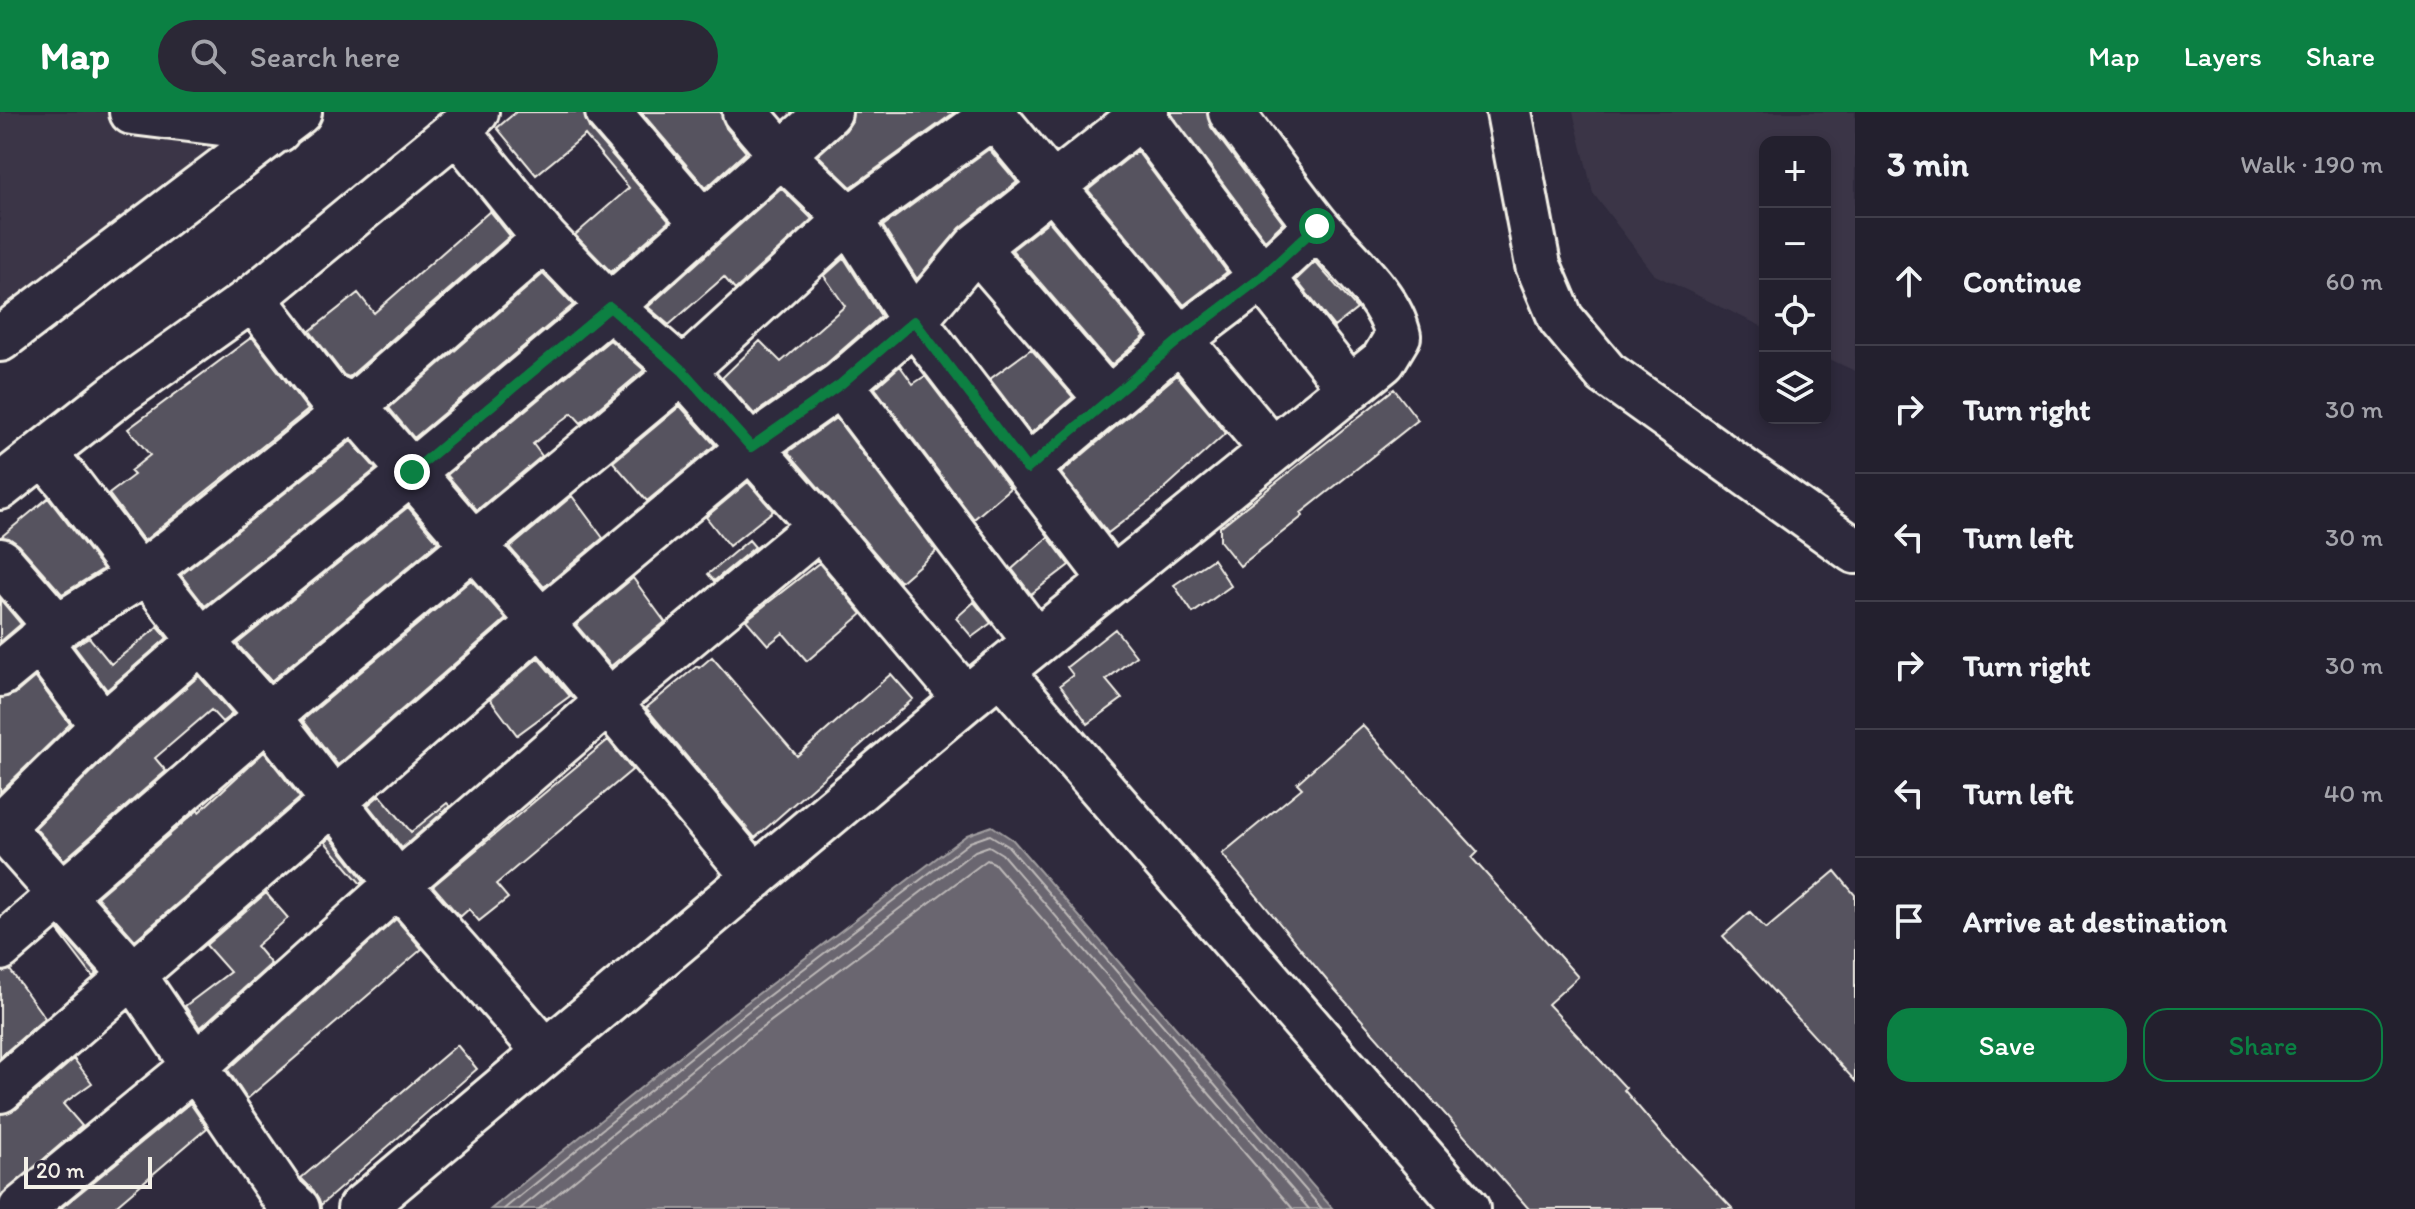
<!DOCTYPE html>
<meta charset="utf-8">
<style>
body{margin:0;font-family:Itim,sans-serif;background:#2b2836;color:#f1f3f6}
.controls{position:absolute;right:24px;top:24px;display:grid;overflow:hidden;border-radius:16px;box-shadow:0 4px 12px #0003}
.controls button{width:72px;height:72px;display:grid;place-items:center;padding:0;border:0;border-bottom:2px solid #403e4a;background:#23202e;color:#f1f3f6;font:40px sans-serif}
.scale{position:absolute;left:24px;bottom:20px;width:128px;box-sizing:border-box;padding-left:8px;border:4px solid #f4f1e8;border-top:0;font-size:22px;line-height:28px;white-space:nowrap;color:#f4f1e8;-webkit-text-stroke:6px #2f2a3d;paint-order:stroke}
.stop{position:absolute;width:24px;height:24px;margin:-18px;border:6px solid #0b8043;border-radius:50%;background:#fff}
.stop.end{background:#0b8043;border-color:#fff;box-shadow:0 2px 8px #0008}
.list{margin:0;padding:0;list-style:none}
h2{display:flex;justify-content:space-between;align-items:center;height:104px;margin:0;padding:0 32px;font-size:34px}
h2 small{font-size:26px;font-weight:400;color:#a3a3aa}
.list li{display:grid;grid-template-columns:52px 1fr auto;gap:24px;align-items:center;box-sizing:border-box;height:128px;padding:0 32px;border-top:2px solid #403e4a}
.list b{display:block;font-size:30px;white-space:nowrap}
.list em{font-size:26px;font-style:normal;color:#a3a3aa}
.actions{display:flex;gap:16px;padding:24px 32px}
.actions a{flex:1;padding:18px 0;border:2px solid #0b8043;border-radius:24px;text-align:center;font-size:28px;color:#0b8043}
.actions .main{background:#0b8043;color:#fff}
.icon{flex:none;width:44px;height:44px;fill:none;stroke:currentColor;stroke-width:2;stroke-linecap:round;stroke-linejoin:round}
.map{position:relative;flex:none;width:1855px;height:1097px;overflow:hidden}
header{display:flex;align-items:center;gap:48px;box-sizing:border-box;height:112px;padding:0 40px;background:#0b8043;color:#fff}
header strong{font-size:38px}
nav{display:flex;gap:44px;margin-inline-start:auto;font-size:28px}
.search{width:560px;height:72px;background:#2b2836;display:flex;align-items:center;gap:20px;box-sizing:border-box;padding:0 28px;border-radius:44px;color:#a3a3aa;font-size:30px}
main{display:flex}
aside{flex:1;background:#23202e}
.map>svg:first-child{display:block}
.built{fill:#3b3647}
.water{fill:#6a6670;stroke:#a19ea0;stroke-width:2}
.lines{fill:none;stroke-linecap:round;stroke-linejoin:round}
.shore{stroke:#bdb9b8;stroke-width:2}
.building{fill:#56525f;stroke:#f4f1e8;stroke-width:2}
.minor-casing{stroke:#f4f1e8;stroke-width:50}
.minor{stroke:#2f2a3d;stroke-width:44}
.route{stroke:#0b8043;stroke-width:10}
</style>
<header>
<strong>Map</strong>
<div class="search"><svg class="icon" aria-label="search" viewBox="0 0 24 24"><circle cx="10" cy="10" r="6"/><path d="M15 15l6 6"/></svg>Search here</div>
<nav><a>Map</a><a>Layers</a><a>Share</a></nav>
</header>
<main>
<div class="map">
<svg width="1855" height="1097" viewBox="0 0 1855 1097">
<rect width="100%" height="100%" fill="#2f2a3d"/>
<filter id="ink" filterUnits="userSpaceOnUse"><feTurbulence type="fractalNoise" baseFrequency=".0125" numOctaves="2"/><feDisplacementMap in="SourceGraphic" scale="16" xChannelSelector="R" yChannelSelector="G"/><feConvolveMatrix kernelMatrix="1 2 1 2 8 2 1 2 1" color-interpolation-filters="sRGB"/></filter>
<g filter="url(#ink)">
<path class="built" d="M0,0H254L0,211Z
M1573,0H1855V259L1825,245V30H1765V216L1655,163L1593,81Z"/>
<path class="water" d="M992,714L1013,728L1333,1097H491L733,901L967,723Z"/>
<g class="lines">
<path class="shore" d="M504,1097L738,907L970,730L990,723L1008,734L1322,1097
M520,1097L744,915L975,739L989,734L1002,742L1309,1097
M539,1097L751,924L987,748L994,751L1293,1097"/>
</g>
<path class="building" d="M516,0H584L589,16L669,109L611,160L575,123L629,76L585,23L536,63L497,16Z
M641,0H721L726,16L746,40L706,76Z
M853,0H955L851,75L818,43L846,18L852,9Z
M1170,0H1207L1211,15L1283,111L1265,128Z
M989,37L1017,70L960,116L917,167L883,114Z
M1137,39L1227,160L1184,193L1088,78Z
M781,76L812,107L735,178L724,165L669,213L648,195Z
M490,99L510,124L349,265L344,263L310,219L358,181L374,201Z
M1049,109L1145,224L1111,253L1012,138Z
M844,146L881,204L826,252L754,302L722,266L760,229L781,250L845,194L824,164Z
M1315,150L1357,197L1334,215L1296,168Z
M543,162L573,193L414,326L389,296Z
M252,225L308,298L144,429L109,382L134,363L130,359L150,343L128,317Z
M610,228L644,258L581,311L572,301L533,332L542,344L477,398L447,363Z
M1031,237L1073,285L1031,321L990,267Z
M900,254L913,272L925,264L1010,376L974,407L875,276Z
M1177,263L1226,321L1154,386L1108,421L1061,361Z
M1394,277L1418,308L1301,401L1303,404L1240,454L1220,429V415Z
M680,294L715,333L647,389L613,350Z
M836,306L936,439L900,470L788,340Z
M351,329L376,357L205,494L181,463Z
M748,370L773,399L729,434L706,405Z
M572,384L603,426L544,475L510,436Z
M48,386L103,457L62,482L19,433L9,426L1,425Z
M408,395L438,430L271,569L237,532Z
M1048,425L1069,453L1031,482L1012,457Z
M749,428L755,435L714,469L708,462Z
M1213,447L1231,474L1193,501L1174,473Z
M819,451L862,502L807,549L783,521L768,533L746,508Z
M633,466L665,510L611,554L576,513Z
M471,468L506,507L338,653L303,608Z
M0,487L21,512L0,530Z
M974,490L991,511L972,525L956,506Z
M158,515L167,526L107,578L74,534L89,525L111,552Z
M1115,517L1136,544L1106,568L1122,587L1088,612L1060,573L1073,563L1067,555Z
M712,545L797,644L891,562L913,587L755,726L646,596L697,554L699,556Z
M538,546L570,584L517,623L490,587Z
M199,564L232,602L222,610L211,598L155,646L166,659L64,748L35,716L120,632Z
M35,565L70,612L0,680V586L15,582Z
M1362,613L1478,740L1472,746L1578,865L1548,892L1626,976L1624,978L1666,1027L1733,1097H1529L1329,871L1222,742L1302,676L1297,671Z
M608,628L632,658L496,772L508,786L479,809L469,797L460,805L433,774Z
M264,640L300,686L135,828L97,785L198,698L199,700Z
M380,683L411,720L447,691L450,694L402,736L368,693Z
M330,725L364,769L361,772L325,730Z
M1835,759L1855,783V969L1723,824L1750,800L1766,817Z
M266,781L288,806L256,834L271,852L200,916L185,894L230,860L206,833Z
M396,807L422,837L247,987L228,958Z
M59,818L97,861L93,865L58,819Z
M10,858L45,906L0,945V860Z
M457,933L477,957L321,1093L314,1079L301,1066Z
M74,947L92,971L63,992L82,1014L0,1085V1002L16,997Z
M190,991L207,1016L112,1097H60Z"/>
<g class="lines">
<defs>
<path id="minor" d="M132,0L278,18
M608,0L703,111
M745,0L782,43L849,107L914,209L1112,468
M991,0L1272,338
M1139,0L1262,165L1350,276
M1509,0L1538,153L1561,207L1606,261L1855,439
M457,18L545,127L610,195L683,259L820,414L966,587
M976,135L1108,288
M253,186L328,283L354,294L541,510L755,765
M0,227L299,0
M841,272L1036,530
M43,341L67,369L139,464L156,471L201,529L268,604L398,772L546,940
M1027,357L1179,228L1262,165L1317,114
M0,375L118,282L253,186L457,18L476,0
M0,449L57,515
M39,529L103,614
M1000,559L1467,1097
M0,562L57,515L139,464L213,407L354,294L545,127
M0,711L2,713L103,614L201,529L412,360L610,195L829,0
M0,714L134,864L284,1085L297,1097
M0,836L268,604L683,259L849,107L994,3
M0,978L541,510L751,335L841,272L914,209L976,135L1146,0
M21,1097L194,955L398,772L607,591L820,414
M360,1097L966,587L1383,249L1398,224C1390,184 1343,145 1317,114C1287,77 1260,38 1231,0"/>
</defs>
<use href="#minor" class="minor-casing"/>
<use href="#minor" class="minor"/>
</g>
</g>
<g class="lines" filter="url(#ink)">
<path class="route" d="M412,360L610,195L683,259L751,335L841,272L914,209L1027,357L1179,228L1262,165L1317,114"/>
</g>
</svg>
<div class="controls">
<button>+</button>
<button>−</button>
<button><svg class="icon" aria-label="locate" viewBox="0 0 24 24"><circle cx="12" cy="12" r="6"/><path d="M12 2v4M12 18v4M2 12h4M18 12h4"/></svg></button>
<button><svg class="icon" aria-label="layers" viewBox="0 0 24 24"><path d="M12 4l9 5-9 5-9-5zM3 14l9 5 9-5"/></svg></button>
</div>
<div class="scale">20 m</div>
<div class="stop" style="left:1317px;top:114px"></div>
<div class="stop end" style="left:412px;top:360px"></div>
</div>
<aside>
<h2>3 min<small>Walk · 190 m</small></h2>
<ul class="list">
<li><svg class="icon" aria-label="ahead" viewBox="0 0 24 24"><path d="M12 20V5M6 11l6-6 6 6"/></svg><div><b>Continue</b></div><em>60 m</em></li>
<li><svg class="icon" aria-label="right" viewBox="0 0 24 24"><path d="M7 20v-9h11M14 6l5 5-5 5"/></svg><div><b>Turn right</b></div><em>30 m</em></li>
<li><svg class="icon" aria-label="left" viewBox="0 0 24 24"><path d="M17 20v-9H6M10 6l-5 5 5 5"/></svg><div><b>Turn left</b></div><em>30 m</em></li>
<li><svg class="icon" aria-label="right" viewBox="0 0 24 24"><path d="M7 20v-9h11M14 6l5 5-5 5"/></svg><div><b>Turn right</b></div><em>30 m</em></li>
<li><svg class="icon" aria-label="left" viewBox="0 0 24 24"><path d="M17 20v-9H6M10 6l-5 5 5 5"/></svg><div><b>Turn left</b></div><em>40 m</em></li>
<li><svg class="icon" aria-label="arrive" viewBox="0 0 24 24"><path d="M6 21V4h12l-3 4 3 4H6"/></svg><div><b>Arrive at destination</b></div></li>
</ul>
<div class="actions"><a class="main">Save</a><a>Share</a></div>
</aside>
</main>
